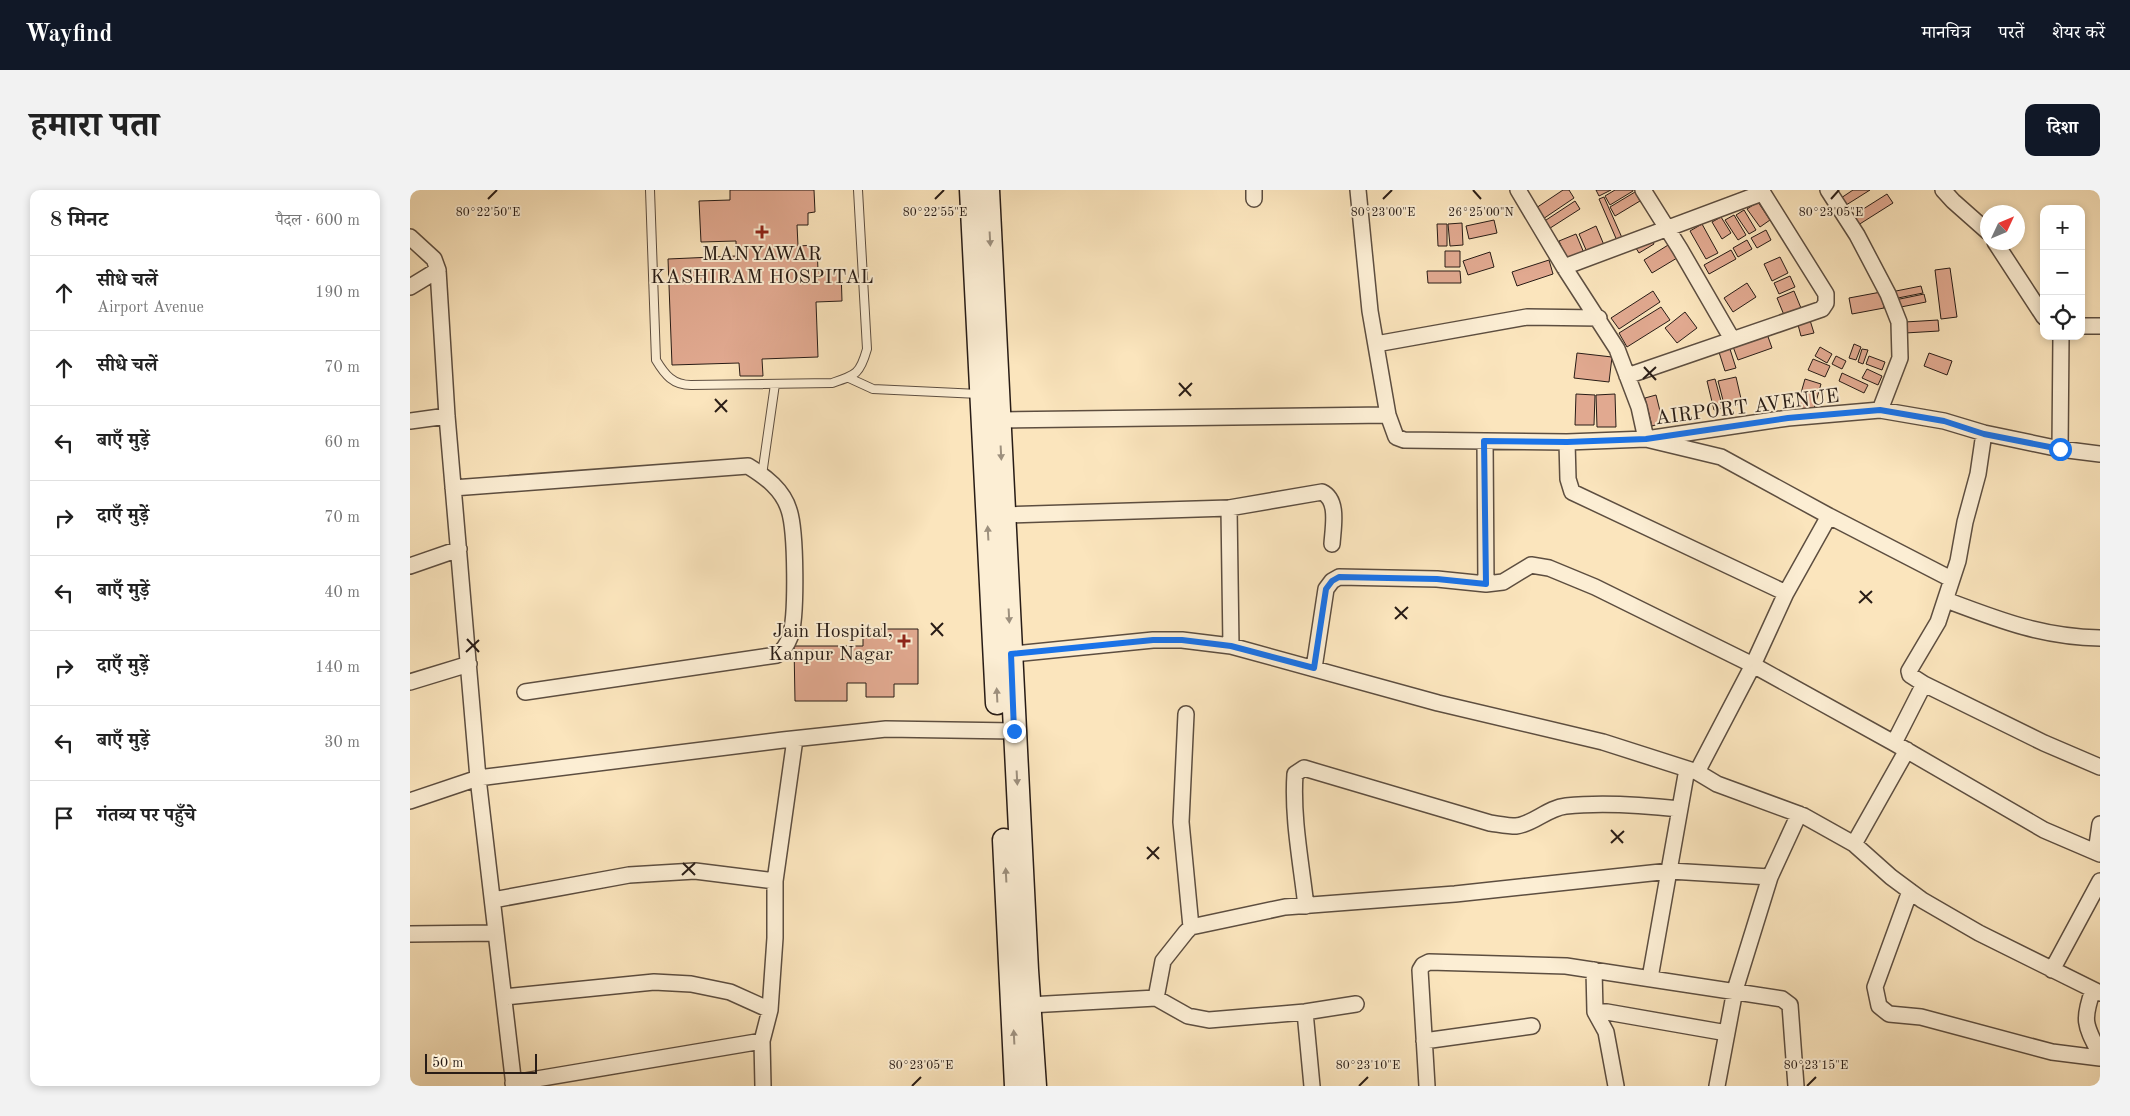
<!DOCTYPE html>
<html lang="hi">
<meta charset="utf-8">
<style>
body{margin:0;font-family:"Old Standard TT","Noto Serif Devanagari",serif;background:#f2f2f2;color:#222}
.controls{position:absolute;right:15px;top:15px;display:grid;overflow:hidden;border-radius:10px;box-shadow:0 2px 8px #0003}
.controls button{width:45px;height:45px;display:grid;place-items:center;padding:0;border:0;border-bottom:1px solid #e0e0e0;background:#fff;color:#222;font:25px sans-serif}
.compass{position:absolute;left:1570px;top:15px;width:45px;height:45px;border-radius:50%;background:#fff;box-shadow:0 2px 8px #0003;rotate:46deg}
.scale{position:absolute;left:15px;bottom:12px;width:112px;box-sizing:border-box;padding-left:5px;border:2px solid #281c16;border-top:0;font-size:14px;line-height:18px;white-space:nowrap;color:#281c16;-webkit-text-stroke:4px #fceed4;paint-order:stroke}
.stop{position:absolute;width:15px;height:15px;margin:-11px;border:4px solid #1a73e8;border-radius:50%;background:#fff}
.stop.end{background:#1a73e8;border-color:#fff;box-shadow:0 1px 5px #0008}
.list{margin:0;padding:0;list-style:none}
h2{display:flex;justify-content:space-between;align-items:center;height:65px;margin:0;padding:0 20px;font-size:21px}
h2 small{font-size:16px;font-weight:400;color:#767676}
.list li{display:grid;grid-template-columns:32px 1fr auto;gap:15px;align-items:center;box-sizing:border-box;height:75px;padding:0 20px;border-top:1px solid #e0e0e0}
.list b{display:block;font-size:19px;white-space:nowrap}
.list p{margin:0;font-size:16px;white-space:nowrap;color:#767676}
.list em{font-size:16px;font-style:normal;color:#767676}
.icon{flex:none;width:28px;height:28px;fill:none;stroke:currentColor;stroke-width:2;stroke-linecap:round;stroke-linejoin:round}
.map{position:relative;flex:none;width:1690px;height:896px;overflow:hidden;border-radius:10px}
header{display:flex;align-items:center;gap:30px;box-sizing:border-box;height:70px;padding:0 25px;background:#111827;color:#fff}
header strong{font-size:24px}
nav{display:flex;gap:28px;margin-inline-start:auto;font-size:18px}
.intro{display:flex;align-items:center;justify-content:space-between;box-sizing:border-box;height:120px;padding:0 30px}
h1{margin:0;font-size:35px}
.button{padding:12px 22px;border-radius:10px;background:#111827;color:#fff;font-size:18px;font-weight:700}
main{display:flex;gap:30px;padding:0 30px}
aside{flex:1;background:#fff;border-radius:10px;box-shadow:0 2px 8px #0003}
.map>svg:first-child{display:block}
.building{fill:#e1a990;stroke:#281c16}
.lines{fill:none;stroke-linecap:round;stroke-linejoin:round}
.lane-casing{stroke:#5d4e40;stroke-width:10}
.street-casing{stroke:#5d4e40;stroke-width:18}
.secondary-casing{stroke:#281c16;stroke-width:25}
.lane{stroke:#fceed4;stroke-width:8}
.street{stroke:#fceed4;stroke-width:15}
.secondary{stroke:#fceed4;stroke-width:22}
.oneway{fill:#9d907e}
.route{stroke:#1a73e8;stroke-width:6}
.ticks{fill:none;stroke:#281c16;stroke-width:2}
.poi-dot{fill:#8f2418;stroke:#fceed4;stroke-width:2}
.labels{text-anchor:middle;stroke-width:4;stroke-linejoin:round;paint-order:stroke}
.poi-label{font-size:20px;fill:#281c16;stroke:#fceed4}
.street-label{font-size:20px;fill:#281c16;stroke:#fceed4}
.ticks-label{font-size:12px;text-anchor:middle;fill:#281c16;stroke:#fceed4;stroke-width:4;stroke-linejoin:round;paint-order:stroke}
</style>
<header>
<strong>Wayfind</strong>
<nav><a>मानचित्र</a><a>परतें</a><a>शेयर करें</a></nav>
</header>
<div class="intro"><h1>हमारा पता</h1><a class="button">दिशा</a></div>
<main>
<aside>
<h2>8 मिनट<small>पैदल · 600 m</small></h2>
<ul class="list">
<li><svg class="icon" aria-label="ahead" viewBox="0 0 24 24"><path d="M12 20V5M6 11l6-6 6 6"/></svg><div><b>सीधे चलें</b><p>Airport Avenue</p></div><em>190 m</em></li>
<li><svg class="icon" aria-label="ahead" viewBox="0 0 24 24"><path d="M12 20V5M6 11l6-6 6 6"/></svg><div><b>सीधे चलें</b></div><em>70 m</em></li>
<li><svg class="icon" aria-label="left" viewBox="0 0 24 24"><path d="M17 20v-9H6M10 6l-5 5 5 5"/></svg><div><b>बाएँ मुड़ें</b></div><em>60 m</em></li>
<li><svg class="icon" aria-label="right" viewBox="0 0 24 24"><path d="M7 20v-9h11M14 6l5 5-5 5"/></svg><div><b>दाएँ मुड़ें</b></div><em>70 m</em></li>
<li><svg class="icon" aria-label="left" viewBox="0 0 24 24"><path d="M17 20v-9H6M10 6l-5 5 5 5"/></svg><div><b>बाएँ मुड़ें</b></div><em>40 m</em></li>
<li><svg class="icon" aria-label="right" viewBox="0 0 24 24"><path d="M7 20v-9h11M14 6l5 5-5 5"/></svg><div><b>दाएँ मुड़ें</b></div><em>140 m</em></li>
<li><svg class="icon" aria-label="left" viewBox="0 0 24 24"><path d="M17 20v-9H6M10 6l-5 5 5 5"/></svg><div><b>बाएँ मुड़ें</b></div><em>30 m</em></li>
<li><svg class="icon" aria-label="arrive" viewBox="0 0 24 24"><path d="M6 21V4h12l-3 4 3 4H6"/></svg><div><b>गंतव्य पर पहुँचे</b></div></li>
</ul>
</aside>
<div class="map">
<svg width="1690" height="896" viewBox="0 0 1690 896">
<rect width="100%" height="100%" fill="#fbe5bd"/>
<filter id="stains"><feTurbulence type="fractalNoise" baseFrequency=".004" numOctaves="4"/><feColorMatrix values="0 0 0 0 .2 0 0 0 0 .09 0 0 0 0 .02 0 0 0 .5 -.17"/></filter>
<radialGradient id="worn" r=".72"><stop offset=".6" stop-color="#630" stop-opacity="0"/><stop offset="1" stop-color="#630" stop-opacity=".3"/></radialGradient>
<path class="building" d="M320,0H404L405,22L398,23V35H387L388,56L407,55L408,81L431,80L432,111L406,112L408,167L352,169L353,186H330L329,173L262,175L258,69L326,66V51L291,52L289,11L320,10Z
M1153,0H1159L1164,8L1130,31L1123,20Z
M1186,0H1201L1189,6Z
M1205,0H1223V1L1200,15L1195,6Z
M1443,0H1460L1433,17L1428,10Z
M1225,2L1230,11L1205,26L1200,17Z
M1477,4L1483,13L1445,37L1439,28Z
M1194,7L1213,50L1208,53L1189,9Z
M1165,11L1170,19L1134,42L1130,34Z
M1348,12L1360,30L1350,37L1337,19Z
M1334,20L1346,40L1339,44L1326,25Z
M1324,25L1336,45L1328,50L1315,30Z
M1311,27L1321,43L1312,49L1302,32Z
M1084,30L1087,43L1059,49L1056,36Z
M1052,33L1053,55L1040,56L1038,34Z
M1027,34H1037V56H1028Z
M1292,34L1308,63L1296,69L1280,41Z
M1186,36L1194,55L1177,62L1169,44Z
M1356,40L1361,50L1347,58L1341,48Z
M1166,44L1174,63L1157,70L1149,51Z
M1240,46L1244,54L1229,63L1224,55Z
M1337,50L1342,59L1328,67L1323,58Z
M1263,52L1272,65L1242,83L1234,70Z
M1321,60L1326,69L1299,84L1294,75Z
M1035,61H1050V77H1035Z
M1080,62L1084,77L1058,85L1053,71Z
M1370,67L1378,83L1362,91L1354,74Z
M1139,70L1143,84L1107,96L1102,82Z
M1540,78L1547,127L1531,129L1525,80Z
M1017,81H1050L1051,93H1018Z
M1380,86L1385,97L1369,104L1364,93Z
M1337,93L1346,107L1323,122L1314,108Z
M1511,96L1513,103L1483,109L1481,102Z
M1243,101L1250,112L1209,139L1201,128Z
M1384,101L1391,118L1374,125L1367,108Z
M1471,102L1474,118L1442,124L1439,108Z
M1514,104L1516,112L1486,118L1485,110Z
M1251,117L1260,130L1217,157L1209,143Z
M1275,122L1287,138L1267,153L1255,138Z
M1399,127L1404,143L1391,146L1387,131Z
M1528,130L1529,141L1495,143V132Z
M1356,141L1362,158L1328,170L1322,154Z
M1444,154L1451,157L1446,170L1439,168Z
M1319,156L1326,178L1315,181L1308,159Z
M1410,157L1422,164L1417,173L1405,166Z
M1452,159L1458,160L1453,174L1448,172Z
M1167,163L1202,167L1199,192L1164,188Z
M1519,163L1542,171L1537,185L1514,176Z
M1426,166L1436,171L1432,179L1422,174Z
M1459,166L1475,172L1472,180L1456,174Z
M1403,169L1420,176L1415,187L1398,180Z
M1457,179L1472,186L1468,195L1452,188Z
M1432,183L1458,195L1454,203L1429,191Z
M1326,187L1332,213L1315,218L1308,191Z
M1305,189L1313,218L1304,220L1297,191Z
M1395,189L1411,194L1403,222L1387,217Z
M1166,204L1185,205L1184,235H1165Z
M1205,204L1206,237H1187L1186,205Z
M1246,205L1253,233L1242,236L1235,208Z
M453,439H508V494H484V507H456V493H437V511H385L384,456H453Z"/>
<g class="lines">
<defs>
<path id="lane" d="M240,0L246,170C255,185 263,195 281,195L422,193C446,185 450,184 457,159L448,0
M439,188L463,199L569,204
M352,285L365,194"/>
<path id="street" d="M948,0L960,121L978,225L986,247L994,250L1157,252L1236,249L1311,267L1419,326L1541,389
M1108,0L1154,77L1207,159L1229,217L1236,249L1378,228L1470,220L1534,231L1574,243L1650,259L1690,264
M1233,0L1270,59L1322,149
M1418,0L1447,45L1478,104L1489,132L1490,168L1470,220
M1533,0L1543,11L1578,42
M844,9V0
M0,47L24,69L28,80L0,97
M1585,52L1634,127
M1154,77L1352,3
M28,80L37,226L68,588L104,896
M1671,136H1690
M966,154L1117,127L1189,128
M1217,186L1412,119L1416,113V104L1351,0
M589,230L978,225
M0,231L37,226
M1574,243L1568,284L1555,332L1548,371L1528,432L1499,481L1500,485L1514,494L1634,553L1690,577
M1075,251L1076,394
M1157,252L1158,289L1162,302L1376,403
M1650,259L1651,146
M43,298L338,276C356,287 373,300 379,320C386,341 387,427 380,447C377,455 374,460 367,465L115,502
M819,318L821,456
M594,325L819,318L912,302C929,310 923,337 922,354
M0,376L49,359
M1536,410C1589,430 1632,447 1690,448
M594,465L743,450H772L821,456L1028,513L1193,552L1287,582L1307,594L1394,626L1444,654L1481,687L1512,710L1569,743L1690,803
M904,478L916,399L922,391L929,387L1027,389L1076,394L1093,392L1121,375L1139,378L1185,397L1343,475L1484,553L1634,640L1690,664
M0,492L59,474
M776,524L771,632L781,737
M1484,553L1514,494
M1287,582L1343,475L1376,403L1419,326
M0,611L68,588L373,550L476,539L604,541
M1444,654L1497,560
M1686,662L1690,634
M365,691L385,549
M1500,701L1465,797L1469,816L1479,824L1511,827L1642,862L1690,868
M83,710L219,685L285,681L365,691V748L360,820L352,851L353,896
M896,716C891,672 882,627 885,584L894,578L1080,633C1088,634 1098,636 1106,636C1124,634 1137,618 1156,616C1193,612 1233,615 1270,619
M0,744L86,743
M1184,780L1185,822H1197L1317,843
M1642,780L1690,691
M1240,788L1277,579
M1683,800C1672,831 1675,835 1690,864
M94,807L244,792L281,794L320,802L360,820
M746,808L753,771L776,742L781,737L875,717L1045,704L1260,681L1360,687
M619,815L746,808L778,826L799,830L895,822L946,814
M895,822L902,896
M1185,822L1196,842L1206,896
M1014,851L1122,836
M103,893L352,851
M1017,896L1010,780L1013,775L1019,772L1156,776L1372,809L1380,815L1386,896
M1307,896L1325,800L1360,687L1389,624"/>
<path id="secondary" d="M561,0L587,513
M578,0L617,780L625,896
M594,650L606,896"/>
</defs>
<use href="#lane" class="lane-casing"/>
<use href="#street" class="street-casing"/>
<use href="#secondary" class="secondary-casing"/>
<use href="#lane" class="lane"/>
<use href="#street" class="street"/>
<use href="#secondary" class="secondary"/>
</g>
<defs><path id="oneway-solid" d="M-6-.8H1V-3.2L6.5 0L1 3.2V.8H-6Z" transform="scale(1.25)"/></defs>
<g class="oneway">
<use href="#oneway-solid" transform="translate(580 49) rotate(87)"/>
<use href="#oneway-solid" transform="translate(591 263) rotate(87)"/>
<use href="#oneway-solid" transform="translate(578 343) rotate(-93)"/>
<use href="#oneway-solid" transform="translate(599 426) rotate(87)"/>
<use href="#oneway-solid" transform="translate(587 505) rotate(-93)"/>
<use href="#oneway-solid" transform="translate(607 588) rotate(87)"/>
<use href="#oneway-solid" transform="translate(596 685) rotate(-93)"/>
<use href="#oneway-solid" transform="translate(604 847) rotate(-93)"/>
</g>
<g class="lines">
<path class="route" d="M604,541L601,464L743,450H772L821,456L904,478L916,399L922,391L929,387L1027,389L1076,394L1074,251L1157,252L1236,249L1378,228L1470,220L1534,231L1574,244L1650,259"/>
</g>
<path class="ticks" d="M1063,0L1071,9M78,9L87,0M525,9L534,0M973,9L982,0M1421,9L1429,0M1234,177L1246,190M1233,189L1246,177M769,193L781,206M769,206L782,193M305,209L317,222M305,222L317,210M1450,401L1462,413M1449,413L1462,401M985,417L997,429M985,429L998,417M521,433L533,446M521,445L533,433M57,449L69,462M56,462L69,450M1201,640L1213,653M1201,653L1214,641M737,657L749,669M737,669L749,657M273,673L285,685M272,685L285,673M502,896L511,887M949,896L958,887M1397,896L1406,887"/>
<g class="poi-dot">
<path d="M349.5 34.5h5v5h5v5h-5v5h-5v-5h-5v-5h5z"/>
<path d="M491.5 443.5h5v5h5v5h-5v5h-5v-5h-5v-5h5z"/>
</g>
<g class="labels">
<g class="poi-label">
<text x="352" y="70">MANYAWAR<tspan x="352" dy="23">KASHIRAM HOSPITAL</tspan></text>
<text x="483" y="447" text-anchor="end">Jain Hospital,<tspan x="483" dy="23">Kanpur Nagar</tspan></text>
</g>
<g class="street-label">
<text transform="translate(1337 216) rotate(-7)" y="7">AIRPORT AVENUE</text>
</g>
</g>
<g class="ticks-label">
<text x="78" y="26">80°22'50"E</text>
<text x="525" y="26">80°22'55"E</text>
<text x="973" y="26">80°23'00"E</text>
<text x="1421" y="26">80°23'05"E</text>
<text x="1071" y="26">26°25'00"N</text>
<text x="511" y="879">80°23'05"E</text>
<text x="958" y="879">80°23'10"E</text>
<text x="1406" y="879">80°23'15"E</text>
</g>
<rect width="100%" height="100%" filter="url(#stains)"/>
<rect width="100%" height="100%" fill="url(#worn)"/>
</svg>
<div class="controls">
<button>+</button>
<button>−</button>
<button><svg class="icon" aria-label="locate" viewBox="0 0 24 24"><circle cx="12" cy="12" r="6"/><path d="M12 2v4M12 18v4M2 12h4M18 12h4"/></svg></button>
</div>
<svg class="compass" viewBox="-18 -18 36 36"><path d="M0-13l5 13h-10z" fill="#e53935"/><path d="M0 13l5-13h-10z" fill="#767676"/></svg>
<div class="scale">50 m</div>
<div class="stop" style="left:1650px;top:259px"></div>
<div class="stop end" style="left:604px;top:541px"></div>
</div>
</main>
